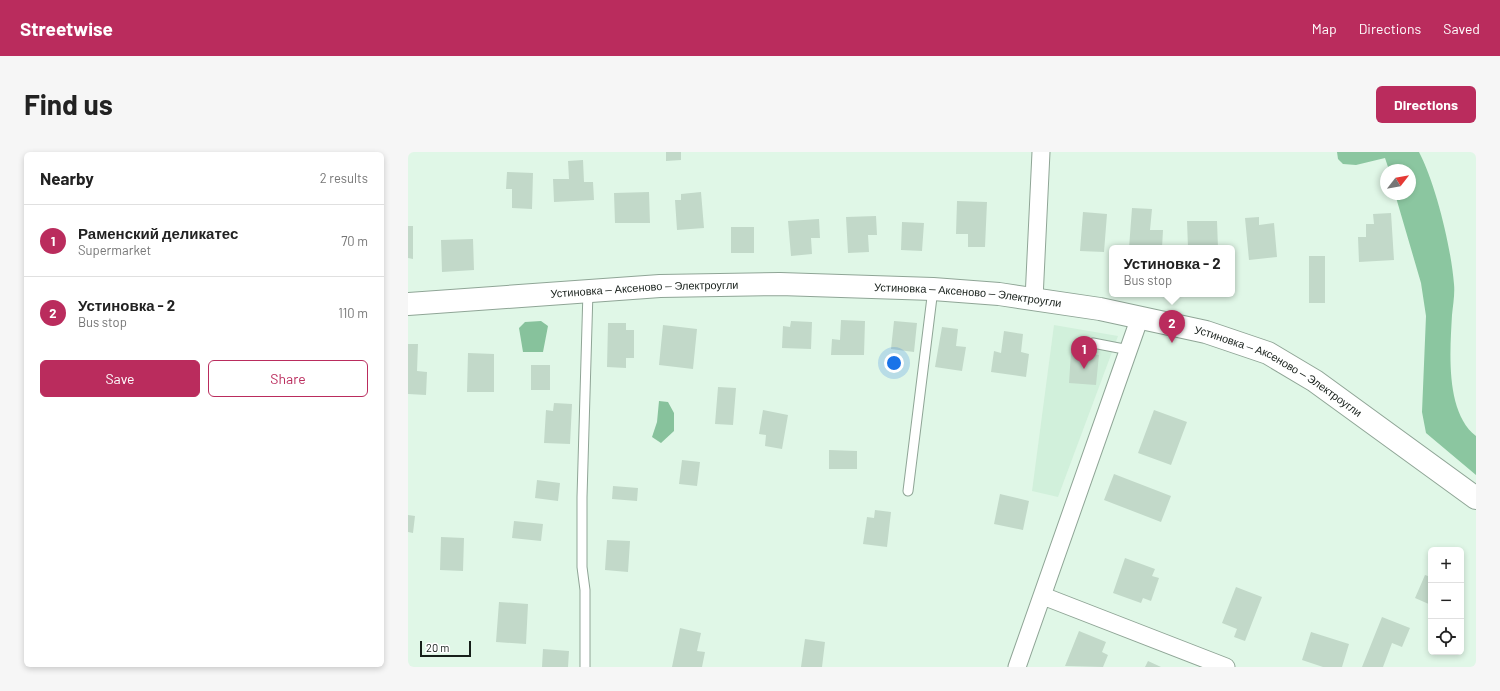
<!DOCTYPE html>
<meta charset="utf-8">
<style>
body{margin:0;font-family:Barlow,sans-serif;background:#f6f6f6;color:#222}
.controls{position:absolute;right:12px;bottom:12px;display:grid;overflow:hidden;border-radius:6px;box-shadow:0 2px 6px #0003}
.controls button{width:36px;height:36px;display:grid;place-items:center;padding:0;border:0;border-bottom:1px solid #e0e0e0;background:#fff;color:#222;font:20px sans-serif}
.compass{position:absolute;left:972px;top:12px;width:36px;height:36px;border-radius:50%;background:#fff;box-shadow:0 2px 6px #0003;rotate:59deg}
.scale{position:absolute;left:12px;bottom:10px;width:51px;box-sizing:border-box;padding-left:4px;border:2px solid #171f1a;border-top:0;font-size:11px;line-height:14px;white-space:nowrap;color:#171f1a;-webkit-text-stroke:3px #fff;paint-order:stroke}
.you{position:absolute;left:486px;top:211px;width:14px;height:14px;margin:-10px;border:3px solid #fff;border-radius:50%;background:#1a73e8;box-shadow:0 0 0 6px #1a73e833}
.badge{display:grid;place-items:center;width:26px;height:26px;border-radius:50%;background:#ba2c5d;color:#fff;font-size:13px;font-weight:700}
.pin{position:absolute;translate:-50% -33px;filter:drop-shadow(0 1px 2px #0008)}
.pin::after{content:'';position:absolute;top:21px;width:14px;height:12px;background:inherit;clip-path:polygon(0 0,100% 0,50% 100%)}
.popup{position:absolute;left:701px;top:93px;width:126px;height:52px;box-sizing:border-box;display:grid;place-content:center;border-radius:6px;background:#fff;filter:drop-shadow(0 1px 3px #0005);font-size:13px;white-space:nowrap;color:#767676}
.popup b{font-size:15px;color:#222}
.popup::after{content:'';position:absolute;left:50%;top:100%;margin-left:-8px;border:8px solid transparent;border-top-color:#fff}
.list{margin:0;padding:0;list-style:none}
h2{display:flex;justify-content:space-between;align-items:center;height:52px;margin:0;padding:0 16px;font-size:17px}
h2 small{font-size:13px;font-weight:400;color:#767676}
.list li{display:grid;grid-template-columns:26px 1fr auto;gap:12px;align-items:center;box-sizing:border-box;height:72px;padding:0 16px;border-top:1px solid #e0e0e0}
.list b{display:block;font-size:15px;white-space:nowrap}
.list p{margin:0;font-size:13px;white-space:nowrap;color:#767676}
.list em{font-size:13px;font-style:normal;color:#767676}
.actions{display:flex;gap:8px;padding:12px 16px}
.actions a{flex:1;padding:9px 0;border:1px solid #ba2c5d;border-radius:6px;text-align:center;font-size:14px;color:#ba2c5d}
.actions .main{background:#ba2c5d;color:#fff}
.icon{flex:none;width:22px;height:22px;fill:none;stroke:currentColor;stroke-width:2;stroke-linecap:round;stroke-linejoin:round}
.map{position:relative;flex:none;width:1068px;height:515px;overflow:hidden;border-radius:6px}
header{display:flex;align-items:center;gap:24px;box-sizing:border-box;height:56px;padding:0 20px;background:#ba2c5d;color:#fff}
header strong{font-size:19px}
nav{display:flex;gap:22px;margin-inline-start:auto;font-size:14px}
.intro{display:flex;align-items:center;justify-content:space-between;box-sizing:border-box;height:96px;padding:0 24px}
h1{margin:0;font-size:28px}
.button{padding:10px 18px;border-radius:6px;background:#ba2c5d;color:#fff;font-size:14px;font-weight:700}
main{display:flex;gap:24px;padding:0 24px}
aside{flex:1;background:#fff;border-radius:6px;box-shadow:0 2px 6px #0003}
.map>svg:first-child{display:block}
.built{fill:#d1f0db}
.forest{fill:#8bc6a0}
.water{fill:#87c29c}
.building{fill:#c2d9c9}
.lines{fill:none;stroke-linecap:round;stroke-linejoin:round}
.lane-casing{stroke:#8fa596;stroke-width:11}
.street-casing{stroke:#8fa596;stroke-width:19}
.secondary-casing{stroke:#8fa596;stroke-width:24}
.lane{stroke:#fff;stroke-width:9}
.street{stroke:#fff;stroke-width:17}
.secondary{stroke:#fff;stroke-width:22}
.labels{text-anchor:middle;stroke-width:3;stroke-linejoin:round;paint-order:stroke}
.street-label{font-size:11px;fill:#171f1a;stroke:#fff}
</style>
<header>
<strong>Streetwise</strong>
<nav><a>Map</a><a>Directions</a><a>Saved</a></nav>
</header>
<div class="intro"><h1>Find us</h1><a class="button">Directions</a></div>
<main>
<aside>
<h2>Nearby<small>2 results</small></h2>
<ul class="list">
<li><span class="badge">1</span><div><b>Раменский деликатес</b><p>Supermarket</p></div><em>70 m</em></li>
<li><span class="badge">2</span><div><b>Устиновка - 2</b><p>Bus stop</p></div><em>110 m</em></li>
</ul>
<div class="actions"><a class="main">Save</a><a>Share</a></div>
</aside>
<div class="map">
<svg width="1068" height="515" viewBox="0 0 1068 515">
<rect width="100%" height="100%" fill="#e0f7e7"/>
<path class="built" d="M646,173L710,184L650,345L624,339Z"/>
<path class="forest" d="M929,0H1011C1028,33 1043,95 1046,132C1047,142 1045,153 1044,163C1042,199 1037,260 1068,284V323L1018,281L1014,260L1018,164L1013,131L987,42H1002V18H981L977,6L948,13L935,12L930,7Z"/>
<path class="water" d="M133,169L140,174L135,200H115L111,176L117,170Z
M251,249L260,250L266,261V279L253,291L244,285L249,270Z"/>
<path class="building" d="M258,0H273V8L258,9Z
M175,8L176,30H185L186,48L146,50L145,27H161L160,9Z
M99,20L125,21L124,57L104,56V37H98Z
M241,40L242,71H207L206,41Z
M293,40L296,76L269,78L267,48H273V42Z
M549,49L579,50L577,95H560V82H548Z
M724,56L744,57L742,78H755L754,96H721Z
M675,60L699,62L696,100L672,99Z
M983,61L986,108L951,110L950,85H958V72H966L965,62Z
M468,64L469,83H460L461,100L440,101L438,65Z
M851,65V73L866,71L869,105L841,108L837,66Z
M411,67L412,86H403L404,102L383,104L380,69Z
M779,69H809L810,96H780Z
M494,70L516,71L514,99L493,98Z
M0,74H5V107L0,106Z
M323,75H346V101H323Z
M65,87L66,118L34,120L33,88Z
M901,104H917V151H901Z
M433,168L457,169L456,203H423L424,187L432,188Z
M383,169L404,170L403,197L374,196L375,174L382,175Z
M486,169L509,171L506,200L483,197Z
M200,171H218V178H226V206H218V216L199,215Z
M255,173L289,177L285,217L251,213Z
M534,175L550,177L548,194L558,195L554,219L527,215Z
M596,179L615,182L613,200L621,202L618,225L583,220L586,199L593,201Z
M0,192H10L9,219L19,220L18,243L0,242Z
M663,200L691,203L688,233L661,231Z
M60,201L86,202V240H59Z
M123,213H142V238H123Z
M310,235L328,236L325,273L307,272Z
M146,251L164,252L162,292L136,291L138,258L145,259Z
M355,258L380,263L374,297L357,294L358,283L351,282Z
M746,258L779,270L763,313L730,301Z
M421,298L449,299V317H421Z
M274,308L292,310L289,334L271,332Z
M706,322L763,344L753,370L696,348Z
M129,328L152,331L150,349L127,346Z
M205,334L230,336L229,349L204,347Z
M592,342L621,349L615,378L586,372Z
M467,358L483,360L479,395L455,392L459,365L466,366Z
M0,363L7,364L5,381L0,380Z
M106,369L135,372L133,389L104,386Z
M33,385L56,386L55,419L32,418Z
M199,388L222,389L220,420L197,418Z
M717,406L747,417L744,424L751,426L743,449L735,446L733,451L705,441Z
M1017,423L1023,425V453L1007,446Z
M828,435L854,445L837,489L826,485L829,477L814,471Z
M91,450L120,452L118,492L88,490Z
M974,465L1002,476L994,495L984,491L975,515H954Z
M272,476L293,481L289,499L297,500L294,515H264Z
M671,479L698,490L694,500L700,503L695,515L657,514Z
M903,480L941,492L934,515H915L894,508Z
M397,487L417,490L414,515H393Z
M135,497L161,499L160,515H134Z
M740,509L753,515H737Z"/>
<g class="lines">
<defs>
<path id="lane" d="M685,191L721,198
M500,339L525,137
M177,515V438L174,415V345L180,139"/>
<path id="street" d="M626,147L633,0
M635,444L818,515
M609,515L732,165"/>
<g id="secondary">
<path id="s1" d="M0,152L252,134L372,132L525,137L591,142L692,157L798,180L860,201L907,229L1068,346"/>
</g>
</defs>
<use href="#lane" class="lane-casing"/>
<use href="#street" class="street-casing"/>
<use href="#secondary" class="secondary-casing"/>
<use href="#lane" class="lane"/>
<use href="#street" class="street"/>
<use href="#secondary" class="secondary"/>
</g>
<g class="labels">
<g class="street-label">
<text dy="4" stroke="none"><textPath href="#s1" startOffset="237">Устиновка — Аксеново — Электроугли</textPath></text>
<text dy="4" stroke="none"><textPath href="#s1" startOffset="561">Устиновка — Аксеново — Электроугли</textPath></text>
<text dy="4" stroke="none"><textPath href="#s1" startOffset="885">Устиновка — Аксеново — Электроугли</textPath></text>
</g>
</g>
</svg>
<div class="controls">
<button>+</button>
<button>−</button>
<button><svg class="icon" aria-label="locate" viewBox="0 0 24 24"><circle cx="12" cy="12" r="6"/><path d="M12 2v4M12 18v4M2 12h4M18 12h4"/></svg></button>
</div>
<svg class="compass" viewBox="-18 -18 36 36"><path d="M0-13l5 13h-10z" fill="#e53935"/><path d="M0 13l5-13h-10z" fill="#767676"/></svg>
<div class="scale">20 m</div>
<div class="you"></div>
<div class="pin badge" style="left:676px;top:217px">1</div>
<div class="pin badge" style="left:764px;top:191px">2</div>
<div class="popup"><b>Устиновка - 2</b>Bus stop</div>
</div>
</main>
